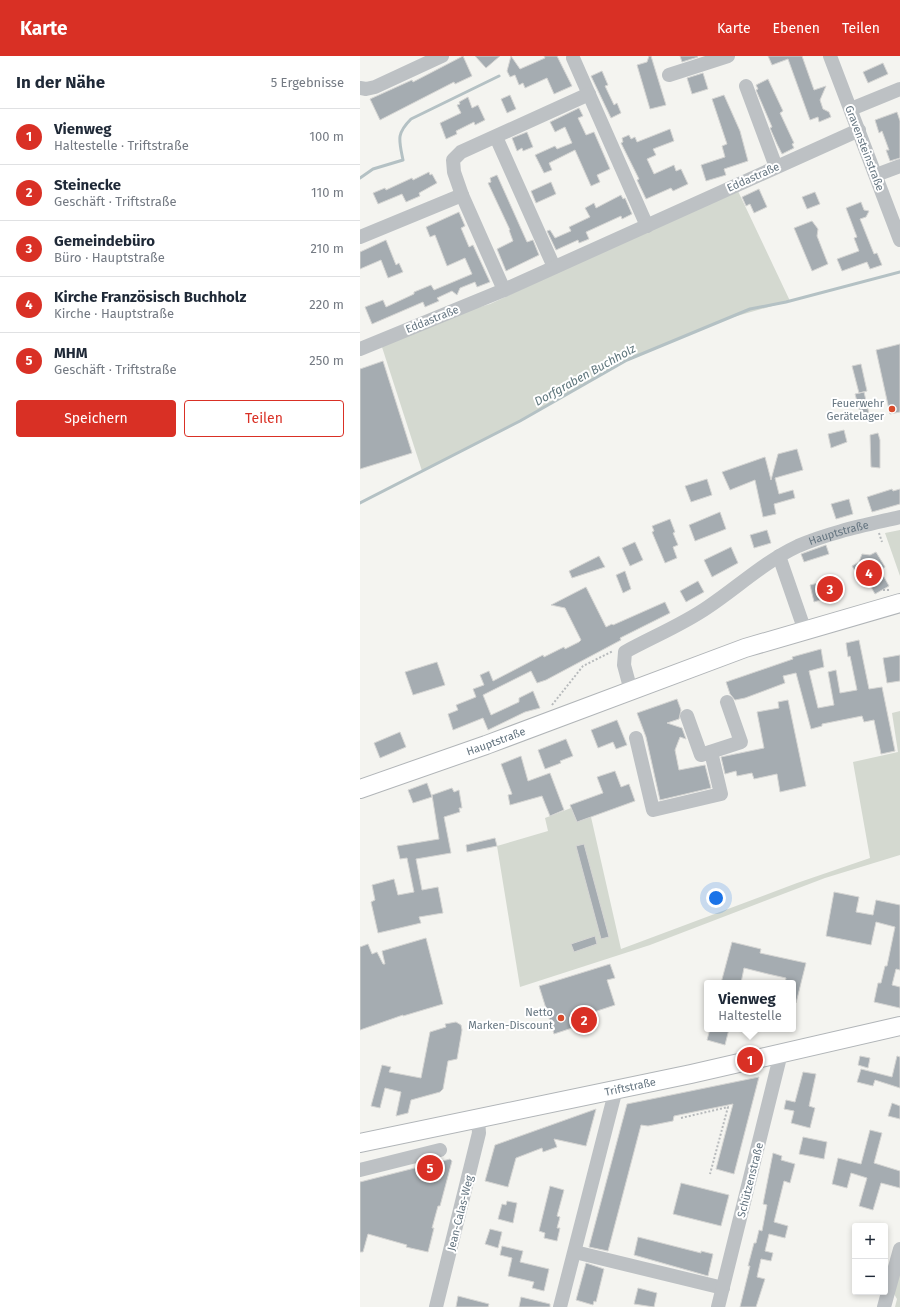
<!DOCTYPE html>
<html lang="de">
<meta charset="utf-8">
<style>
body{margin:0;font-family:"Fira Sans",sans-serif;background:#f2f2f3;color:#1f2937}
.controls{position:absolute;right:12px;bottom:12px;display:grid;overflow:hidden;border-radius:4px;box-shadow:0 2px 6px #0003}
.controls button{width:36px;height:36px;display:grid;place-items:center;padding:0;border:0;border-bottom:1px solid #e0e1e3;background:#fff;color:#1f2937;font:20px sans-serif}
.you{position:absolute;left:356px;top:842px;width:14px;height:14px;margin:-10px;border:3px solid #fff;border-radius:50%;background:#1a73e8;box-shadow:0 0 0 6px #1a73e833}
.badge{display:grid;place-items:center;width:26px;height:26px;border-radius:50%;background:#d93025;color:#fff;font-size:13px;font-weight:700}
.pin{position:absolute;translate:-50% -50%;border:2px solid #fff;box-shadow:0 1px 4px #0006}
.popup{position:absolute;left:344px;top:924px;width:92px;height:52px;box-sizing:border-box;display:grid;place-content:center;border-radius:4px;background:#fff;filter:drop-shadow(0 1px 3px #0005);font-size:13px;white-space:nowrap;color:#747a83}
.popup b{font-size:15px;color:#1f2937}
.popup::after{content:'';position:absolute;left:50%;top:100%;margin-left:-8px;border:8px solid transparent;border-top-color:#fff}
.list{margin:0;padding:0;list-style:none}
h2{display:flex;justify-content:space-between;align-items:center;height:52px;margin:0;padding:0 16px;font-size:17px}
h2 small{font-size:13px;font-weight:400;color:#747a83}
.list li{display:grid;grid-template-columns:26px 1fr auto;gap:12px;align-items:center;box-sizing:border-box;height:56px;padding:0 16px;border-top:1px solid #e0e1e3}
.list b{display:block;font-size:15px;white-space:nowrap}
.list p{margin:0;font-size:13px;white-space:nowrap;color:#747a83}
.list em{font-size:13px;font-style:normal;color:#747a83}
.actions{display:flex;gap:8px;padding:12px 16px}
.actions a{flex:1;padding:9px 0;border:1px solid #d93025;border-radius:4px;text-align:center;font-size:14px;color:#d93025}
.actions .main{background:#d93025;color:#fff}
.map{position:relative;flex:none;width:540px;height:1251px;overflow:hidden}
header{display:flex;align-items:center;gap:24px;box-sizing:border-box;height:56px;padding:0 20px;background:#d93025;color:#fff}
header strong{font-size:19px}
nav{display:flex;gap:22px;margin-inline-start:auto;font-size:14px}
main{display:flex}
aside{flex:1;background:#fff}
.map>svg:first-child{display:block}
.green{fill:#d4d9d0}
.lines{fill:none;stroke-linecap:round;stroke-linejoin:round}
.stream{stroke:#b4c1c4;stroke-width:3}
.building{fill:#a5acb1;stroke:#d5d5d3}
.major-casing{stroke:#b1b5b8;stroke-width:20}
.path{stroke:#b7babc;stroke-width:2;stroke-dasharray:2 2;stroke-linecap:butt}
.minor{stroke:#bdc1c4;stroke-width:14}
.major{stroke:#fff;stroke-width:18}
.poi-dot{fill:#d84b2c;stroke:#fff;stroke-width:1.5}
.labels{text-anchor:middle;stroke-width:4;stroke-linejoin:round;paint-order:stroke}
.street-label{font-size:11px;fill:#657580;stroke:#fff}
.poi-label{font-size:11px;fill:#657580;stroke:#fff;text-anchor:end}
.water-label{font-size:12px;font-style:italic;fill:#60777d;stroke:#fff}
</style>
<header>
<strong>Karte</strong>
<nav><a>Karte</a><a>Ebenen</a><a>Teilen</a></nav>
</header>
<main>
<aside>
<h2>In der Nähe<small>5 Ergebnisse</small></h2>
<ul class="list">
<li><span class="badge">1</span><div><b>Vienweg</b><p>Haltestelle · Triftstraße</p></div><em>100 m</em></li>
<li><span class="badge">2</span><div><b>Steinecke</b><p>Geschäft · Triftstraße</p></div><em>110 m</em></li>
<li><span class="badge">3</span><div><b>Gemeindebüro</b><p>Büro · Hauptstraße</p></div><em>210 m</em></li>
<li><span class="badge">4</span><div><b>Kirche Französisch Buchholz</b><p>Kirche · Hauptstraße</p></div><em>220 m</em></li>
<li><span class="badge">5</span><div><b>MHM</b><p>Geschäft · Triftstraße</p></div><em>250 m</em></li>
</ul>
<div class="actions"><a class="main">Speichern</a><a>Teilen</a></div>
</aside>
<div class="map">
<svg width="540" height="1251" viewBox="0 0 540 1251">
<rect width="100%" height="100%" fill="#f4f4f0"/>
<path class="green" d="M377,133L430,245L370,262L260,308L160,365L62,415L21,288L67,267L130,248Z
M540,474V520L525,477Z
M540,655V799L465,822L290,889L160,931L137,790L188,775L185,762L211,752L217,766L231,761L261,893L437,827L510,802L493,706L538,696L532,657Z
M540,1211V1251H535L537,1243L534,1238Z"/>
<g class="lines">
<path class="stream" d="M0,122L13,113L43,104C39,84 36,78 51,63L139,20
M0,447L160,365L267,304L390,253L426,246L540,216"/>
</g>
<path class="building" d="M103,0L112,20L95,28L94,26L20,64L10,43L52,24L53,26Z
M115,0H140L126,12Z
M151,0L160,13L185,2L184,0H197L212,30L194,38L187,22L165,32L163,27L159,29L155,19L150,21L147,15Z
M289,0H291L306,49L290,53L277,9L287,6Z
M320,0H337L338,1L322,6Z
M408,0H442L454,34L466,30L460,44L463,53L469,56L471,61L459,66L458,61L450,64L428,3L412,9Z
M523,7L528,18L508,27L503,16Z
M242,15L248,29L245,30L254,49L257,47L261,57L251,62L231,20Z
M343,17L348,33L332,38L327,22Z
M408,23L423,55L420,57L434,87L432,88L434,92L422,98L417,88L410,72L412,71L396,34L398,33L396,29Z
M150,39L156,53L147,57L141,43Z
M364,39L380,75L388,105L364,113L366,119L346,125L341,109L365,101L362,90L367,88L352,43Z
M108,41L112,52L118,49L125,64L115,69L114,66L96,75L97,78L86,83L80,67L101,57L97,49L100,48L99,46Z
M219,52L223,60L218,62L226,79L234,76L250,113L237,119L240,126L231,130L215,94L189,107L192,114L184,117L175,99L195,90L197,93L212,87L205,71L195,76L190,66Z
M537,56L540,65V102L530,105L526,94H529L522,75L519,77L515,64Z
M310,73L314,85L293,93L296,99L287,103L294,118L314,109L316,115L321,113L328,128L313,135L311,132L286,143L277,124L279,123L261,87L263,86L262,82L269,79L271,83L275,81L277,86Z
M167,76L173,91L163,95L162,92L157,95L152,82Z
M69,116L70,119L72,118L77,127L59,137L60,140L46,146L42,138L18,148L13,137L25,132L26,134L52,122L53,124Z
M137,119L167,186L173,184L179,199L146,215L137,193L153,185L149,174H150L128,127L131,126L130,122Z
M191,126L196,138L176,147L171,135Z
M399,133L407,151L394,157L390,148L386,150L382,141Z
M455,136L460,148L447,153L442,141Z
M261,139L263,143L265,142L272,158L262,163L261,160L226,176L229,183L219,187L218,184L196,194L187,175L190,174L195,182L211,175L209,171L230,161L225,152L234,147L236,152Z
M501,146L504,154L509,155L506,161L500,163L514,198L517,197L522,209L510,213L507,206L482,215L477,203L499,195L494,182L497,181L486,152Z
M99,156L105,170L101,172L109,191L113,189L130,226L117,231L115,226L100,232L97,239L92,235L77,242L79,245L65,251L63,246L12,268L5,251L23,244L26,251L54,238V236L71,229L74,234L112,218L105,202L87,210L75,179L70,181L66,171Z
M452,165L458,173L457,180L468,208L452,215L434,172Z
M26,184L36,209L39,207L43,216L28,222L21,204L0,213V196Z
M540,288V356L530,358L516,294Z
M23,305L52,397L0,413V313Z
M501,308L507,335L499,337L492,310Z
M504,336L510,362L502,364L495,338Z
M484,374L487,386L471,392L468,378Z
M518,377L520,384V412L511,411L510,379Z
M437,393L443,414L415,422L419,438L433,434L435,442L414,448L416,458L403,461L395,424L370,434L362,416L405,401L411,424L418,398Z
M347,423L352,439L331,446L325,430Z
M532,433L533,435L540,433V448L512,456L507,441Z
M489,443L493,458L476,463L471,448Z
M360,456L366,473L335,485L329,469Z
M310,463L315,476L313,477L318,489L313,491L317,502L305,507L292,476L294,475L292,470Z
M407,474L411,487L394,492L390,479Z
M275,486L283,504L270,510L262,492Z
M466,489L469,498L444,506L441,498Z
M371,491L378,507L352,521L344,504Z
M516,496L525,511L520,514L529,530L515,538L503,517L498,520L492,510L499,506L502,498L510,499Z
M239,500L245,511L212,522L209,515Z
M265,515L271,533L263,537L256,519Z
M479,522L483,537L454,546L450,529Z
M338,525L344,536L326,546L320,535Z
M226,531L246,571L252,568L253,569L305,546L310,557L260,582L261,584L186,624L177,627L171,615L123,639L131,659L159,646V642L173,635L180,652L165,656L128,674L123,662L93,674L88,658L98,654L96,649L116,641L113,633L124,629L120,619L129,615L133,625L183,599L184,601L204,591L205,593L219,586L221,584L205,552L191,549Z
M499,584L509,633L522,631L535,695L521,698L514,664L504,666L502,660L462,668V670L451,673L436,617L423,620L425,627L385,642L375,644L370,638L366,626L433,603L432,601L461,593L464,611L449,615L458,652L474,649L468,616L476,614L480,637L497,634L490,600L488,601L486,587Z
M540,599V625L527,627L523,602Z
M77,606L85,629L53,639L45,616Z
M317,643L321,654L319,663L307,667L322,672L326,683L320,681L315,694L319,714L345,709L351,732L300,744L286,681L277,657Z
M428,644L446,730L420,736L417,718L394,723L392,717L377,720L376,715L365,718L361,701L404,692L397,656L419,652L418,646Z
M257,664L267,689L256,693L253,686L238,692L231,674Z
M40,676L46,691L20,702L14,687Z
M206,683L213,700L200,705L201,707L185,713L178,694Z
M161,700L168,725L190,717L204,754L190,760L182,740L150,749L148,739L152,738L141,708Z
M255,715L261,731L269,728L275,745L217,766L210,749L243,737L237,721Z
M67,727L72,741L53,747L48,734Z
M92,732L94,736L99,734L102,752H99L100,756L84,761L91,797L56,803L62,834L78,831L83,857L59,861L61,867L18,877L11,846L15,844L12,829L34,823L38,839L54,836L47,802L40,803L37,790L79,783L72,739Z
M135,782L137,790L107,796L106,789Z
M224,788L249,881L241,883L216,790Z
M474,836L499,841L496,856L513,859L516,844L540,849V914L536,913L532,929L540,931V952L514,946L518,927H521L525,910H527L535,871L516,866L511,889L466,880Z
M235,880L237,888L214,896L211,888Z
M66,882L83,948L43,960V959L0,974V891L8,888L12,898L17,896L23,908H25L22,895Z
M372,886L401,893L400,897L446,907L436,947H433V927H425L426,922L408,918L384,912L381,927H361Z
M250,908L255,922L247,924L255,949L231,957L233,965L194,978L179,930Z
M96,966L101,969L102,974L97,1003L88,1005L83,1033L80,1036L51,1044L48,1057L36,1060L41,1036L25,1032L20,1052L11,1050L22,1009L31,1011L29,1016L61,1022L70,976L86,971L85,968Z
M350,973H369L365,989L347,984Z
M500,1000L510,1002L508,1012L498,1009Z
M537,1000L540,1001V1032L515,1024L513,1030L497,1026L501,1013L532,1021Z
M443,1016L456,1018L449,1050L455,1052L450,1072L431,1067L434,1055L424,1053L426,1044L435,1046Z
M399,1021L374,1118L356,1113L373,1048L314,1060L313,1065L288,1070L281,1069L248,1195L229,1191L267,1048Z
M532,1047L540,1050V1063L528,1060Z
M236,1053L226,1090L194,1083L197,1091L183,1096L182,1092L156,1102L148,1131L125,1125L135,1089Z
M510,1074L522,1077L514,1107L540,1115V1132L521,1127L513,1154L499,1150L507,1122L491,1117L487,1132L472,1128L478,1102L501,1108Z
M443,1081L467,1086L464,1103L439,1098Z
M413,1097L422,1100L421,1104L435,1108L430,1127L424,1125L414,1166L428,1170L425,1182L409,1178L405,1195L413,1197L411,1205L401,1203L397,1221L405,1223L396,1251H380L390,1210H388L394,1187H396L399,1174L402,1175L407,1149L403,1148Z
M90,1103L92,1105L80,1150H78L72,1172H74L68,1196L46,1191L47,1189L8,1178L3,1196H0V1126Z
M321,1127L369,1139L361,1170L313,1158Z
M190,1130L204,1134L197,1160L200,1161L197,1172H200L197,1185L184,1182L185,1177L179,1175Z
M147,1145L157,1147L153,1167L138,1163L142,1148L146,1149Z
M130,1173L142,1176L138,1192L125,1188Z
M278,1181L341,1197V1195L353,1198L348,1220L274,1199Z
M142,1190L163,1195L160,1206L189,1213L184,1235L172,1232L174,1226L148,1220L152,1202L140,1199Z
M226,1207L244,1213L236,1246L234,1245L233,1249L216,1244Z
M278,1232L297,1237L294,1251L274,1248Z
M98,1240L129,1248L128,1251H96Z
M161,1241L190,1248V1251H159Z"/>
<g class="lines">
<defs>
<g id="major">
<path id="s2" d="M0,733L126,689L385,592L540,547"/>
<path id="s3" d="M0,1087L331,1018L540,970"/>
</g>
</defs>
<use href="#major" class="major-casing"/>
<path class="path" d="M519,477L522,486
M523,534H531
M192,649L223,610L253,595
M321,1062L368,1051L350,1118"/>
<g class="minor">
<path d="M470,0L540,184"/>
<path d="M213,2L287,170"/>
<path d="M309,19L368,0"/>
<path d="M386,30L416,111"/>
<path d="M0,32L6,33L15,31L82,0"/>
<path d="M491,53L540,33"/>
<path d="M136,81L194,211"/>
<path d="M516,119L540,110"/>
<path d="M0,181L102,139"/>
<path d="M144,234L102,139L94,116L93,104L101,96L229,38"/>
<path d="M0,293L144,234L499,74"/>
<path d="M419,500L445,575"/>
<path id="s1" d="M271,635L264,609L265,596C292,581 322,569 348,551C378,531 404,506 438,490C470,476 506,469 540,461"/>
<path d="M327,660L341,699L381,686L367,646"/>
<path d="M276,682L293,754L361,738L351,696"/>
<path d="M0,1114L80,1094"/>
<path d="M215,1196L363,1232"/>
<path d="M76,1251L119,1077L118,1063"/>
<path d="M200,1251L256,1033"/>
<path d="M358,1251L421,997"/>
<path d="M524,1251L540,1193"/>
</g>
<use href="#major" class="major"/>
</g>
<g class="poi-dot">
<circle cx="532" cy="353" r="4"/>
<circle cx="201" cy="962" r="4"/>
</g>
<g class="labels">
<g class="street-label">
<text transform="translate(505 92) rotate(69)" y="4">Gravensteinstraße</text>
<text transform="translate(393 121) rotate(-24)" y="4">Eddastraße</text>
<text transform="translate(72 263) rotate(-22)" y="4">Eddastraße</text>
<text dy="4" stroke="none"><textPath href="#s1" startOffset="286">Hauptstraße</textPath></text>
<text dy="4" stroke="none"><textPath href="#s2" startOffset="144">Hauptstraße</textPath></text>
<text dy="4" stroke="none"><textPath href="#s3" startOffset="276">Triftstraße</textPath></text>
<text transform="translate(390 1124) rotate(-76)" y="4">Schützenstraße</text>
<text transform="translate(100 1157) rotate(-76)" y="4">Jean-Calas-Weg</text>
</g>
<g class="poi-label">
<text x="524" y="351">Feuerwehr<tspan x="524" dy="13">Gerätelager</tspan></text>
<text x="193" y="960">Netto<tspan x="193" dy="13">Marken-Discount</tspan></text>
</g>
<g class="water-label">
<text transform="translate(225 319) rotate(-29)" y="4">Dorfgraben Buchholz</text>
</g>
</g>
</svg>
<div class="controls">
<button>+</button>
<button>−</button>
</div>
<div class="you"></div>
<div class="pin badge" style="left:390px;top:1004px">1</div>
<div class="popup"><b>Vienweg</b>Haltestelle</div>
<div class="pin badge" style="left:224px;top:964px">2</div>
<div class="pin badge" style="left:470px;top:533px">3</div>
<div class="pin badge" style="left:509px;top:517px">4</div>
<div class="pin badge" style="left:70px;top:1112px">5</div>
</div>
</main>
